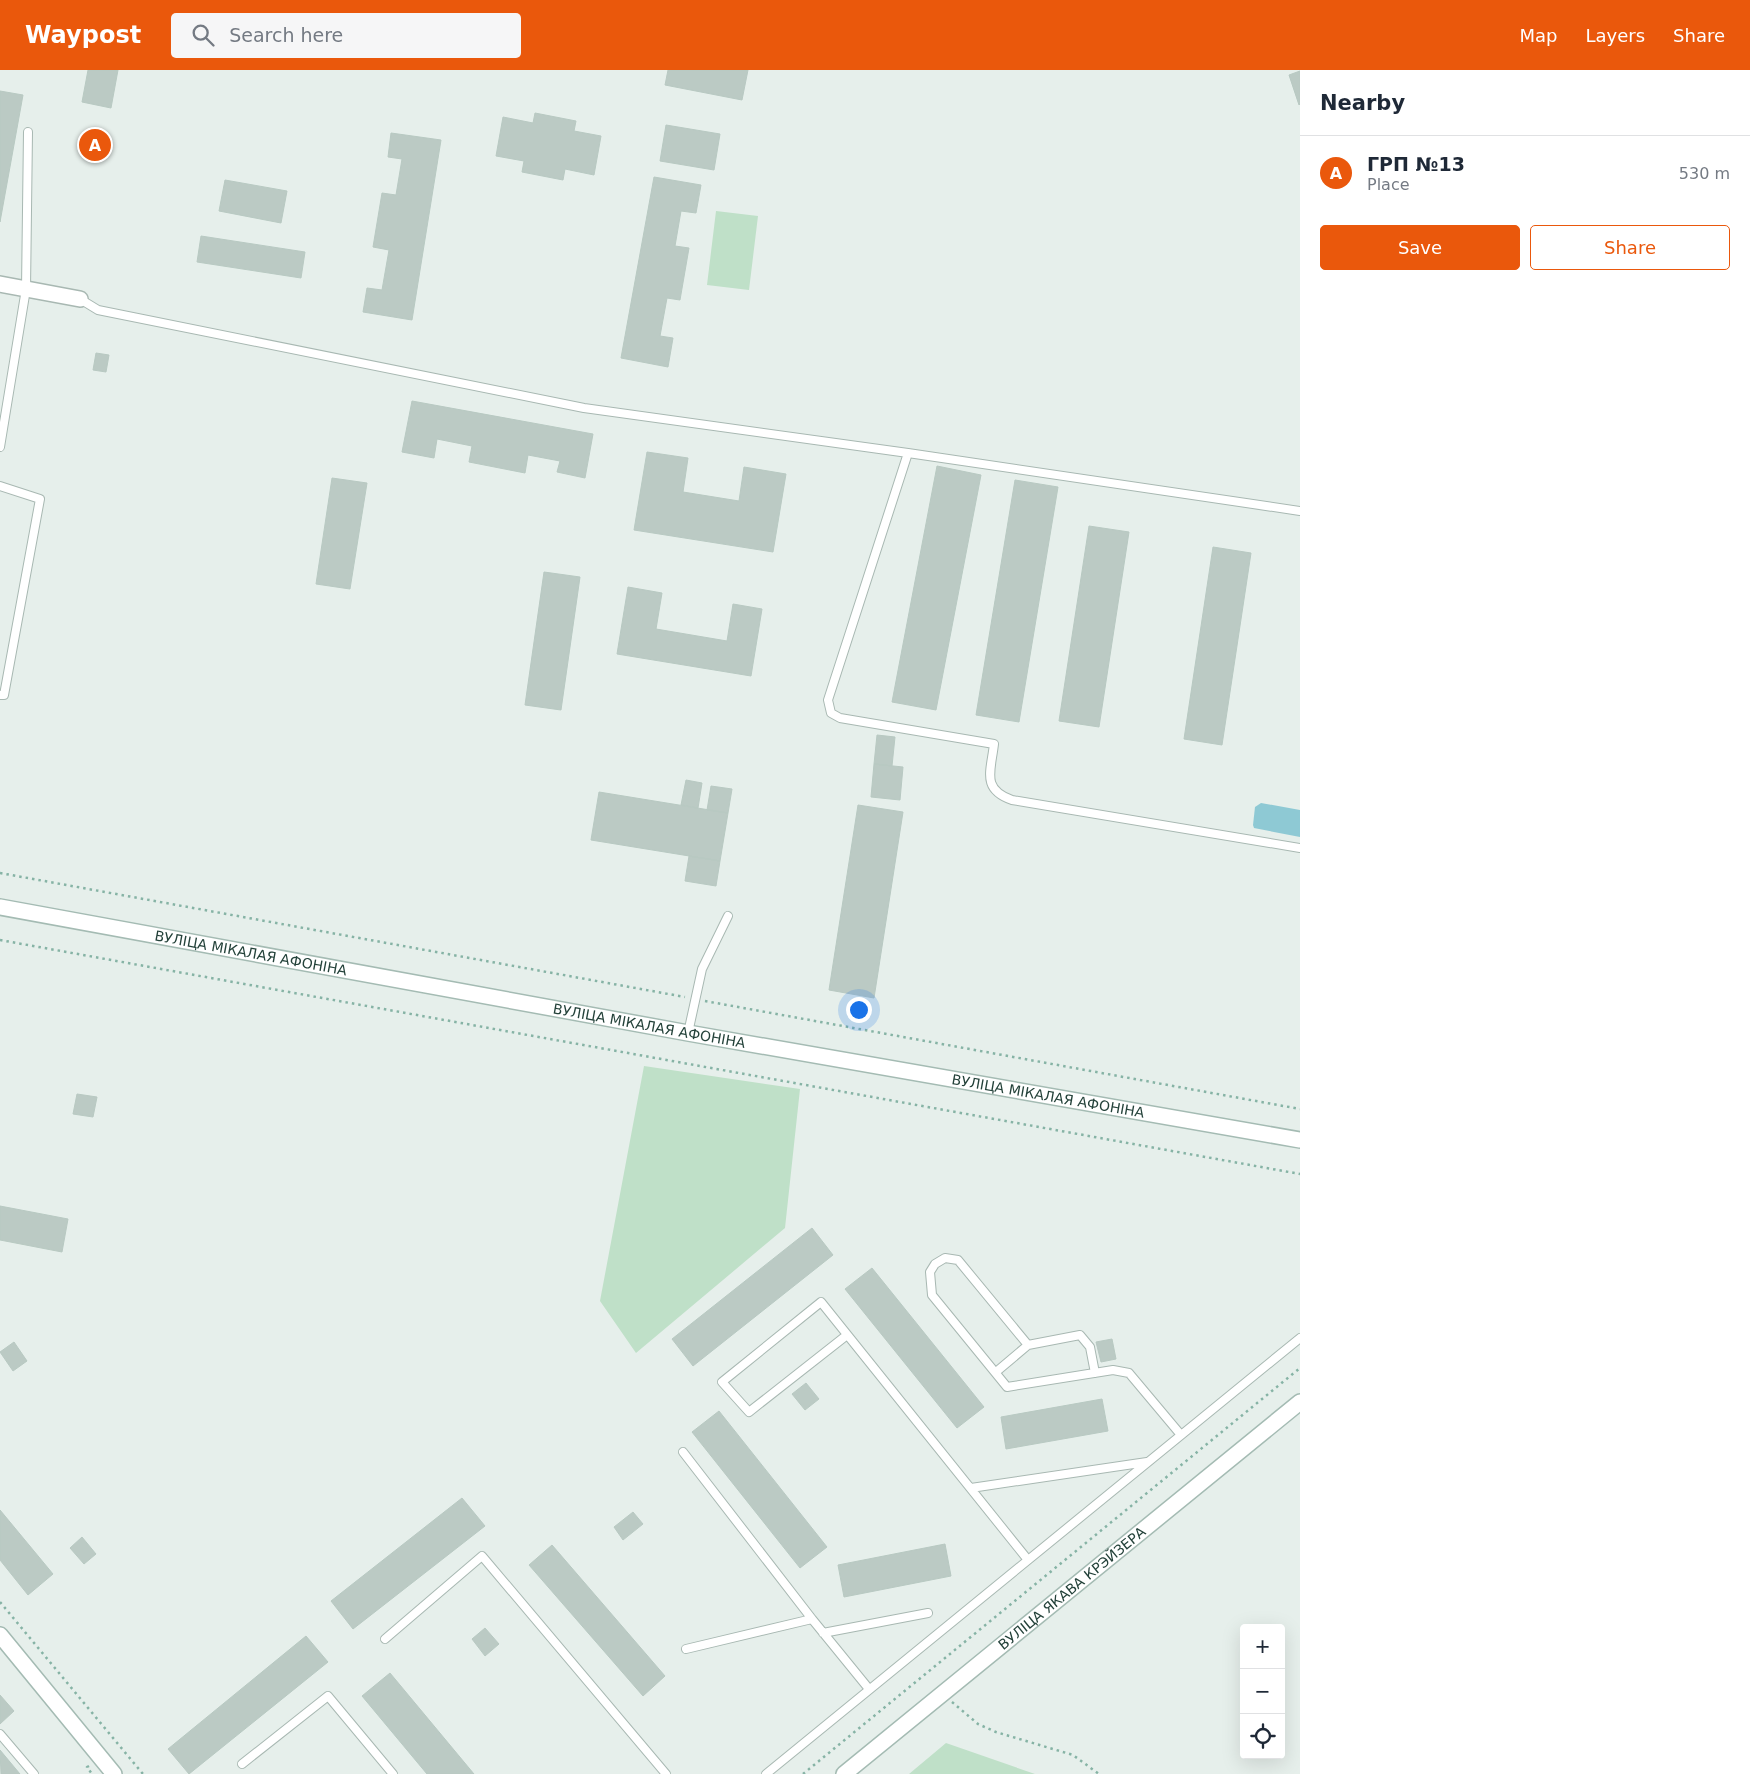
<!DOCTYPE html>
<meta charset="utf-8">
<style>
body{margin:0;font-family:"DejaVu Sans",sans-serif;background:#f6f6f7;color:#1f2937}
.controls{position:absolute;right:15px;bottom:15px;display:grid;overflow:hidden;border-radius:5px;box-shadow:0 5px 20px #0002}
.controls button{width:45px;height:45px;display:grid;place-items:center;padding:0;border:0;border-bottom:1px solid #e0e1e3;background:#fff;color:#1f2937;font:25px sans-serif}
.you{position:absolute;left:858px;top:939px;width:18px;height:18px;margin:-12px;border:4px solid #fff;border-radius:50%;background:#1a73e8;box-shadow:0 0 0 8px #1a73e833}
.badge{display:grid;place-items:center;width:32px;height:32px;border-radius:50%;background:#ea580c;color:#fff;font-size:16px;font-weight:700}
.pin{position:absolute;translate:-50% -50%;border:2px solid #fff;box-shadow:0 1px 5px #0006}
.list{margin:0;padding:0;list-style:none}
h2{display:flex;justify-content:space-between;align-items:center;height:65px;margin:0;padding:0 20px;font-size:21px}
h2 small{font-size:16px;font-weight:400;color:#747a83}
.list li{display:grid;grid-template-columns:32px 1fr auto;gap:15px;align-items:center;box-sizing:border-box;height:75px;padding:0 20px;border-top:1px solid #e0e1e3}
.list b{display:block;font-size:19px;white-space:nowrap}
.list p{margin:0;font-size:16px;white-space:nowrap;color:#747a83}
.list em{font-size:16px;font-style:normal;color:#747a83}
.actions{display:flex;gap:10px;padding:15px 20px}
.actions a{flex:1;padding:11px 0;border:1px solid #ea580c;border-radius:5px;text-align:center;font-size:18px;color:#ea580c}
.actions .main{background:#ea580c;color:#fff}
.icon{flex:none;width:28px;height:28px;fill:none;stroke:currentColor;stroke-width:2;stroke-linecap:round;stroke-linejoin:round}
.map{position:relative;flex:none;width:1300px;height:1704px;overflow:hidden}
header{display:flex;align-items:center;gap:30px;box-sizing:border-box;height:70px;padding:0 25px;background:#ea580c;color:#fff}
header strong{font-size:24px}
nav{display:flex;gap:28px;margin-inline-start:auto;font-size:18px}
.search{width:350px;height:45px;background:#f6f6f7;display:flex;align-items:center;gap:12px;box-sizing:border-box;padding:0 18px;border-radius:5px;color:#747a83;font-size:19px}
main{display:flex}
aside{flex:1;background:#fff}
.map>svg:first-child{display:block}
.green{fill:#bfe0c8}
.water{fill:#8ec9d4}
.building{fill:#bbcac4;stroke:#b8c9c2}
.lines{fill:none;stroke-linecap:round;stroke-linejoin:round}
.lane-casing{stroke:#a8b8b2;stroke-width:10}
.street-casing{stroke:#a8b8b2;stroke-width:18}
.secondary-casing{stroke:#a4bbb3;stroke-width:18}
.path{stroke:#86b3a5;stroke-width:2.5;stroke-dasharray:2.5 4;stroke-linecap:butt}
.lane{stroke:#fff;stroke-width:8}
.street{stroke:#fff;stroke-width:15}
.secondary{stroke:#fff;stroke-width:15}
.labels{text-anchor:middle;stroke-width:4.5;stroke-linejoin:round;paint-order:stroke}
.street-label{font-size:14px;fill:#24423a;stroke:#f7fbf9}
</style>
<header>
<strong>Waypost</strong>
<div class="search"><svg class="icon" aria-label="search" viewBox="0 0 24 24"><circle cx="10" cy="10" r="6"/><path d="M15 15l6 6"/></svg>Search here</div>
<nav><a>Map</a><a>Layers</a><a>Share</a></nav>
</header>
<main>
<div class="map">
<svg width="1300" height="1704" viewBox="0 0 1300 1704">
<rect width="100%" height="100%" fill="#e6efeb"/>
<path class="green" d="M716,141L758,146L749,220L707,215Z
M644,996L800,1019L785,1158L636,1283L600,1231Z
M946,1673L1035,1704H909Z"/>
<path class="water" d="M1261,733L1300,740V767L1254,758L1253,755L1255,737Z"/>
<path class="building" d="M88,0H118L111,38L82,32Z
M668,0H748L742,30L665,15Z
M1300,1V34L1299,35L1289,5Z
M0,21L23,25L0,152Z
M535,43L576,51L574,61L601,66L594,105L565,99L563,110L522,102L524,91L496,86L503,47L533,53Z
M666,55L720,64L714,100L660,91Z
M391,63L441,70L412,250L363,242L367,218L382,220L389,180L373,177L382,123L396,125L402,89L388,87Z
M90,67L104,69L101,83L87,81Z
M654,107L701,115L696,143L681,141L675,176L689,178L680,230L667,228L660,266L673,268L668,297L621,288Z
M225,110L287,121L281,153L219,141Z
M201,166L305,182L301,208L197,192Z
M96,283L109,285L106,302L93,300Z
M412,331L593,364L585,408L557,402L560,391L528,385L525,403L469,392L472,376L437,369L434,388L402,382Z
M647,382L688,388L683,422L739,431L744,397L786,404L773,482L634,460Z
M937,396L981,405L936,640L892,632Z
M332,408L367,413L350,519L316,514Z
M1015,410L1058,417L1019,652L976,645Z
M1089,456L1129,462L1099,657L1059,651Z
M1213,477L1251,483L1222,675L1184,669Z
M544,502L580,507L561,640L525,635Z
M628,517L662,523L656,559L727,571L733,534L762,539L751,606L617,584Z
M877,665L895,667L892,696L874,694Z
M874,694L903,697L900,730L871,727Z
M686,710L702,713L698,738L681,735Z
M711,716L732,719L728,743L707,740Z
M599,722L728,743L720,791L591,770Z
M858,735L903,742L874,928L829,920Z
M689,786L720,791L716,816L685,811Z
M77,1024L97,1027L93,1047L73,1044Z
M0,1136L68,1149L62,1182L0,1170Z
M812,1158L833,1185L693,1296L672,1269Z
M872,1198L984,1337L957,1358L845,1219Z
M1112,1269L1116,1289L1101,1292L1096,1272Z
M14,1272L27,1291L13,1301L0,1282Z
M806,1313L819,1329L805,1340L792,1324Z
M1102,1329L1108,1361L1006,1379L1001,1347Z
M719,1341L827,1477L800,1498L692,1362Z
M462,1428L485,1456L353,1559L331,1531Z
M0,1440L53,1504L28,1525L0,1490Z
M633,1442L643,1454L623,1470L614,1457Z
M82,1467L96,1484L84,1494L70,1478Z
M945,1474L951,1506L844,1527L838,1495Z
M552,1475L665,1606L643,1626L529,1495Z
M485,1558L499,1574L485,1586L472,1569Z
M306,1566L328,1592L189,1704L168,1679Z
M390,1603L474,1704H427L362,1626Z
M0,1625L14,1641L0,1654Z
M0,1680L20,1704H1Z"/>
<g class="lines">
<defs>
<path id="lane" d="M80,229L98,240L584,338L908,383L828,630L831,643L840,648L994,674C991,701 981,719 1012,730L1300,778
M0,377L26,219L28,62
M908,383L1300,441
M0,416L40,429L4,625H0
M688,963L702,899L728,846
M847,1265L749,1342L722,1312L821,1232L1028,1490
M1028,1275L958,1190L945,1188L935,1194L930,1202L932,1225L1007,1317L1113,1300L1129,1303L1181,1365
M996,1302L1028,1275L1080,1265L1090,1277L1095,1303
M683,1382L812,1549
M971,1418L1147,1392
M823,1563L928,1543
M385,1569L482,1486L666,1704
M686,1579L812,1549L869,1619
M0,1664L34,1704
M242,1694L328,1626L393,1704
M766,1704L1300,1268"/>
<path id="street" d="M0,214L80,229"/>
<g id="secondary">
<path id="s1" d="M0,837L688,963L1300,1070"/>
<path d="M0,1565L114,1704"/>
<path id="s2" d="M844,1704L1300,1332"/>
</g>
</defs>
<use href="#lane" class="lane-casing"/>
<use href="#street" class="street-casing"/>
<use href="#secondary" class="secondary-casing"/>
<path class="path" d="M0,803L685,927
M0,870L1300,1104
M705,931L1300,1039
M0,1532L143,1704
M952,1632L978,1654L996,1662L1073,1685L1099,1704
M89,1696L87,1697L92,1704
M803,1704L1300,1298"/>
<use href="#lane" class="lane"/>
<use href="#street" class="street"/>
<use href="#secondary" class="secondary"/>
</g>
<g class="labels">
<g class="street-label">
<text dy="5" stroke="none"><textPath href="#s1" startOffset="255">ВУЛІЦА МІКАЛАЯ АФОНІНА</textPath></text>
<text dy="5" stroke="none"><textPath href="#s1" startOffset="660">ВУЛІЦА МІКАЛАЯ АФОНІНА</textPath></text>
<text dy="5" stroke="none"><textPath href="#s1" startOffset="1065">ВУЛІЦА МІКАЛАЯ АФОНІНА</textPath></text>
<text dy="5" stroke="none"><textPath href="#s2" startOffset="294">ВУЛІЦА ЯКАВА КРЭЙЗЕРА</textPath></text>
</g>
</g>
</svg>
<div class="controls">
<button>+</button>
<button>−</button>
<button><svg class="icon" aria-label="locate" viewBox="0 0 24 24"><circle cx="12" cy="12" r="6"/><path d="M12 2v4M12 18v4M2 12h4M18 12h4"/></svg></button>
</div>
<div class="you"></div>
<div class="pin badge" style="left:95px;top:75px">A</div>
</div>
<aside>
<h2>Nearby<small></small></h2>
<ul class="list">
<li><span class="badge">A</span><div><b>ГРП №13</b><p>Place</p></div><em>530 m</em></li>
</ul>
<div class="actions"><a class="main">Save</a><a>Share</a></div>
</aside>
</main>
